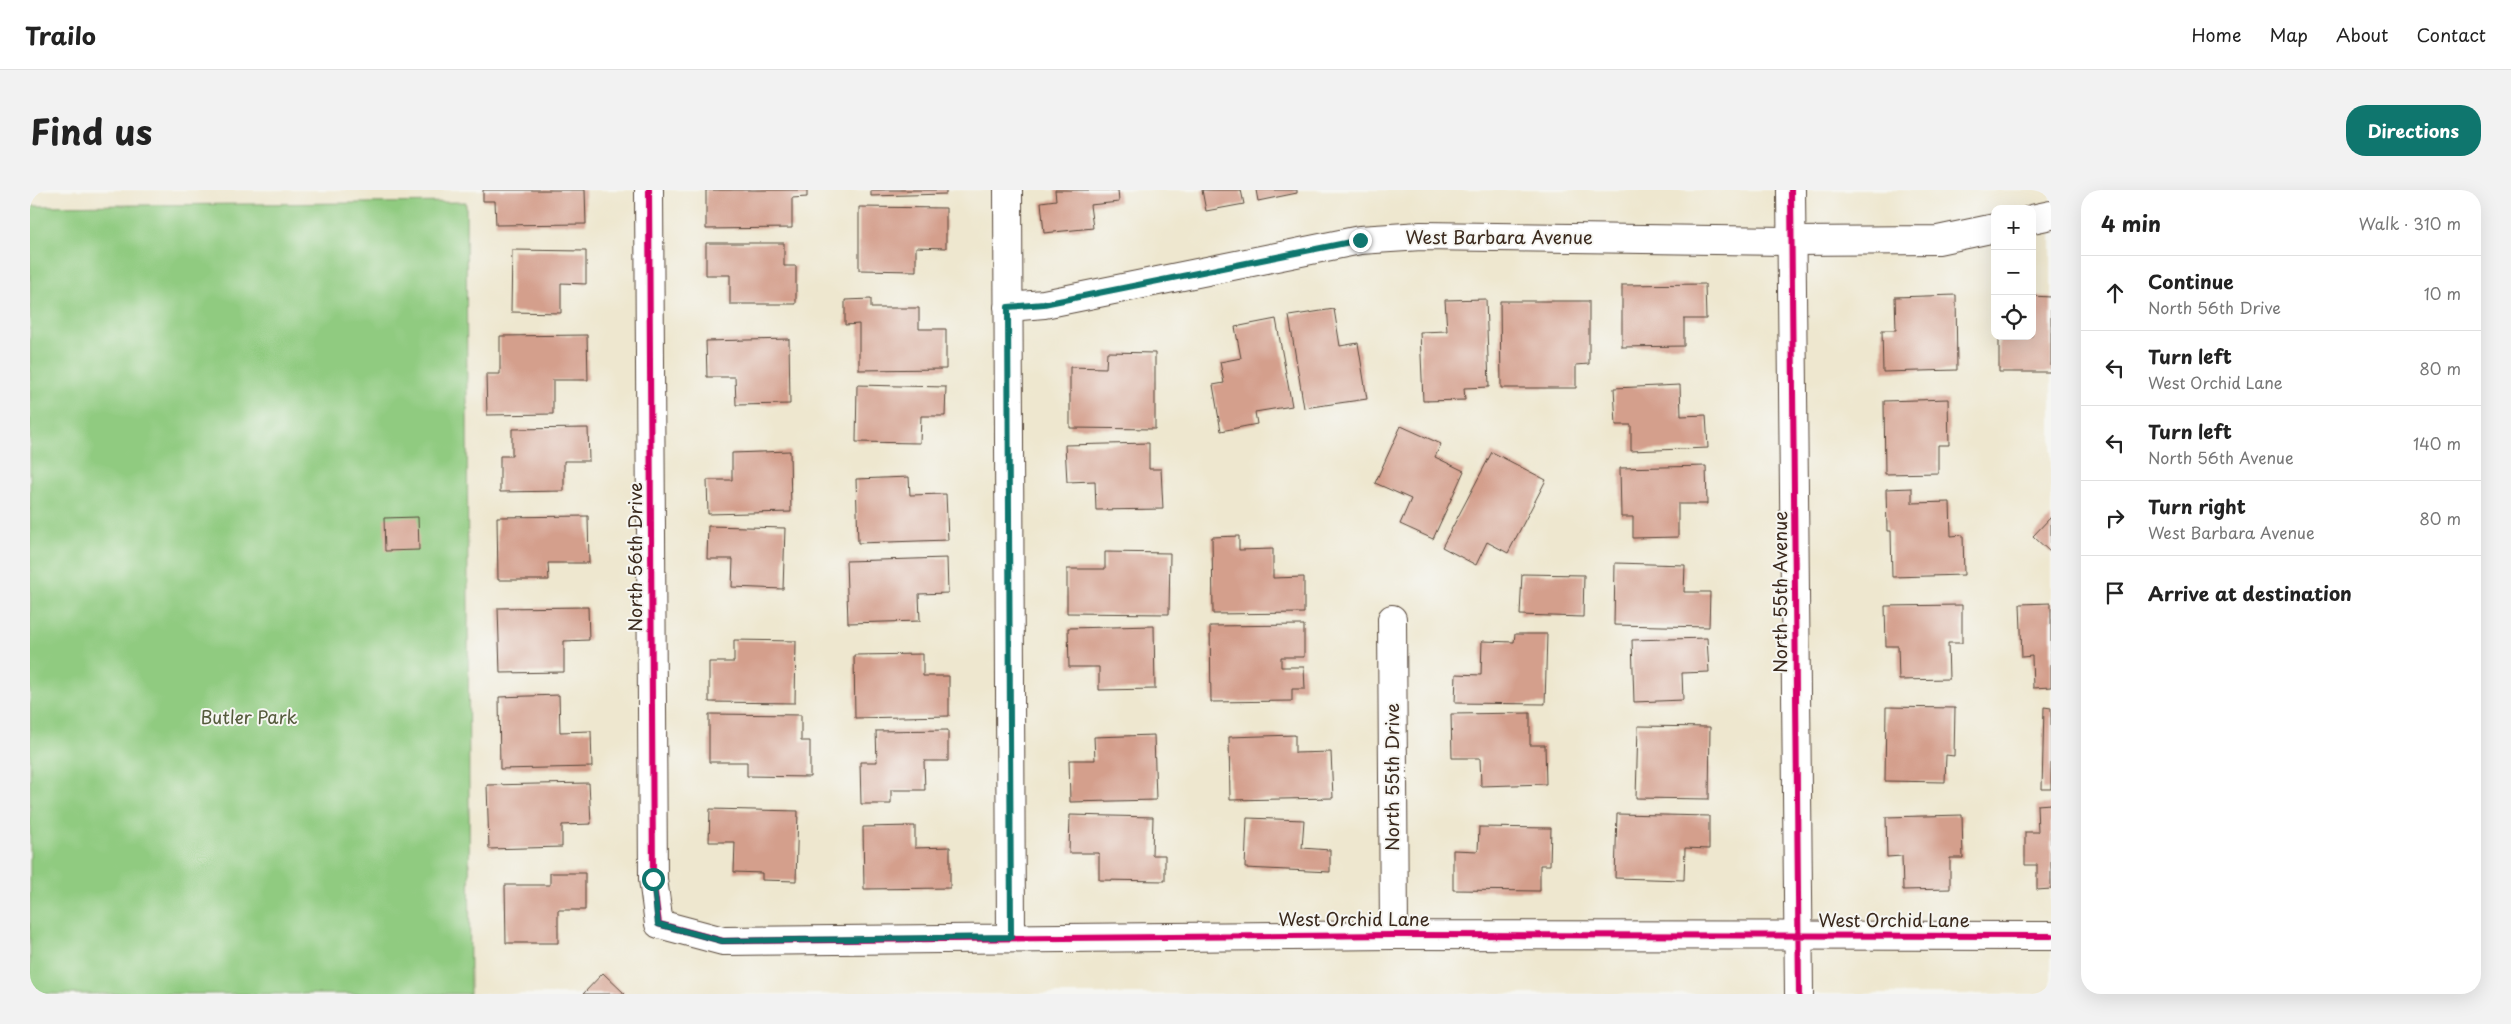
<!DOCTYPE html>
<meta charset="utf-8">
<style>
body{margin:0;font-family:"Playpen Sans",sans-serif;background:#f2f2f2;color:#222}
.controls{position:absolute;right:15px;top:15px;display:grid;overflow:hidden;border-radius:10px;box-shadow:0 5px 20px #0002}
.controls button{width:45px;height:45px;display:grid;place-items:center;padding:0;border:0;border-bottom:1px solid #e0e0e0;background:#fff;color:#222;font:25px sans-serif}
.stop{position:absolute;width:15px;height:15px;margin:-11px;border:4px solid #0f766e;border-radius:50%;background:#fff}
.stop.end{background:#0f766e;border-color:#fff;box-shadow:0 1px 5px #0008}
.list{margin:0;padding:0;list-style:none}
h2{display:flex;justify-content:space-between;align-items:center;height:65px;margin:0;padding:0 20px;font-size:21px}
h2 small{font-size:16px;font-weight:400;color:#767676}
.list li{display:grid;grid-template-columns:32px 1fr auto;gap:15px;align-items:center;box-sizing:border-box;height:75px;padding:0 20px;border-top:1px solid #e0e0e0}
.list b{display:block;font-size:19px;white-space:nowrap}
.list p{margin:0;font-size:16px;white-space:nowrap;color:#767676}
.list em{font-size:16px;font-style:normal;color:#767676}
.icon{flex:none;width:28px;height:28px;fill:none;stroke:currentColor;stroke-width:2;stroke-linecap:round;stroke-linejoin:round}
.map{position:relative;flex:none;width:2021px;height:804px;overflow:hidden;border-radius:20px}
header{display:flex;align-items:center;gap:30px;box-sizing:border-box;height:70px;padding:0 25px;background:#fff;border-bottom:1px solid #e0e0e0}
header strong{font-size:24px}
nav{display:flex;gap:28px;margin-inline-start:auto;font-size:18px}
.intro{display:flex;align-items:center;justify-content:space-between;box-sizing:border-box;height:120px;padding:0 30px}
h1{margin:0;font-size:35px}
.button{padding:12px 22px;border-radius:20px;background:#0f766e;color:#fff;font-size:18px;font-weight:700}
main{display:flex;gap:30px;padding:0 30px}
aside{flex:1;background:#fff;border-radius:20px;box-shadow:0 5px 20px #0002}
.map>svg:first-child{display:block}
.green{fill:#90cb80;stroke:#667a4f}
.building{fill:#d49f8c}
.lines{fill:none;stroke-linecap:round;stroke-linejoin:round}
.minor-casing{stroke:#564639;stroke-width:30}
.tertiary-casing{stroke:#564639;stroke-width:30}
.minor{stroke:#fff;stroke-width:28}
.tertiary{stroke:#fff;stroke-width:28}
.cycleway-casing{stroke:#f6f6f2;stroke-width:9}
.cycleway{stroke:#d6006c;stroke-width:6}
.route{stroke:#0f766e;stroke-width:6}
.labels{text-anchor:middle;stroke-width:4;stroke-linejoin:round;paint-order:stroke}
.street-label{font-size:18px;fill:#3b2a1e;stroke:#f6f6f2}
.park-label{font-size:18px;fill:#545a3b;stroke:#f6f6f2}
</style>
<header>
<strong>Trailo</strong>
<nav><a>Home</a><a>Map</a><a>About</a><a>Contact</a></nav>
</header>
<div class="intro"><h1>Find us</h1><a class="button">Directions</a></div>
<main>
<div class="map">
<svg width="2021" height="804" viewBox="0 0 2021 804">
<rect width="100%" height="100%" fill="#f6f6f2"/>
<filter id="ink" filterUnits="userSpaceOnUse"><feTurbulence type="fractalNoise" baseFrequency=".02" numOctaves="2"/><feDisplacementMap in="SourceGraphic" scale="10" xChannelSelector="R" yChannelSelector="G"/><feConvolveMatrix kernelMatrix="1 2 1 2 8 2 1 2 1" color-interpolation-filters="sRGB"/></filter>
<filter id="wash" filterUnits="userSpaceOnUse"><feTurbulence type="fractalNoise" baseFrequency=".0096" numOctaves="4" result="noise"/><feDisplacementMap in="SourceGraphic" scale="20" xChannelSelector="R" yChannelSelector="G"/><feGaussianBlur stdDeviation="1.12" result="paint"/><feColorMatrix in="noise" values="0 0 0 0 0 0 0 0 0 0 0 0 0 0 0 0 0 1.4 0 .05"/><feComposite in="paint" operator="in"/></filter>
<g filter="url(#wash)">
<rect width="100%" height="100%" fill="#eee7cf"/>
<path class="green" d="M436,12L440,804H0V16Z"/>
<g id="blocks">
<path class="building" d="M453,0H555L556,34L466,35L465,11H453Z
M676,0H777V7L762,8V38L676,39Z
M841,0H916V4L841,6Z
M1025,0H1088L1089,12L1060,15L1063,38L1014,43L1011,12L1026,10Z
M1172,0H1211L1214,14L1176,21Z
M1226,0H1267V3L1228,11Z
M829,17L916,18V58L886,57V81L829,80Z
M676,53H754V76H766V114H700V85H676Z
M482,60L556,61V94L531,93V123L481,122Z
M1675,94L1676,129H1654V156L1592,157V95Z
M1926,105L1927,180L1853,182L1852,140H1866L1865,107Z
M2002,106L2021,107V182H1969V146H2002Z
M841,109V118H889V139H916V179L829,180V134L815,135V110Z
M1456,109L1459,197L1434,198L1435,210L1393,211L1390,142L1417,141L1415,110Z
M1470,111H1559V174L1546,175V198H1471Z
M1304,119L1310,156L1328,153L1337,209L1274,218L1259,126Z
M1246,129L1262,216L1225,222L1227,234L1191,241L1183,195L1194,193L1190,172L1211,168L1205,137Z
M557,145L558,190H523V224L457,225L456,184H470V146Z
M759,149L760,214L706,215L705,187H677L676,151Z
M1077,162L1125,163V239L1040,238V177L1076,178Z
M827,195L916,197L915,226H891L890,253L826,252Z
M1650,195L1651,226L1676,225L1678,258L1601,261V235H1586L1584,198Z
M1918,209L1919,255H1908V283L1855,284L1854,211Z
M1371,236L1411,254L1405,267L1434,281L1403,349L1370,334L1381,309L1345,293Z
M558,238L559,271H534V301L470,302V266H482V239Z
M1119,253V279H1131L1133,319L1066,320L1065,291L1037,292L1035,255Z
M760,261L761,322L678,324L677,290H702V263Z
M1462,262L1516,290L1478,363L1457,352L1446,375L1412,357Z
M1676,276L1677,314H1648V347L1603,348V327H1591L1590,278Z
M879,287L880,305L916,304L918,350L828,353L826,289Z
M1882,298V313L1920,312L1921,346L1933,345L1934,385L1862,387L1861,341H1857L1856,299Z
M558,326L559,373H518L519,390H468L467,327Z
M388,327L389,360L355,361L354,328Z
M2021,327V363L2003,346Z
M678,336L755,338L753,399L702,397L703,369H677Z
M1209,346V360L1243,359V388L1274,387V423L1183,424L1182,347Z
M1075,362L1140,363L1139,424L1037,423V379H1075Z
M917,368L918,403L889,404L890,431L818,433L816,371Z
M1585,373L1655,375L1654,402H1680L1679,437L1584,435Z
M1492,384L1554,385L1553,427L1490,425Z
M2021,413V497L2003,498L2002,466L1992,467L1990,414Z
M1932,415V453H1918L1919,489L1869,490L1868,456H1856L1855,416Z
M558,417L559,450L534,451V482L470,483L468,418Z
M1274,435V467H1251V477H1274L1275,499H1262V511L1181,512L1180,436Z
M1124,436L1125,499L1069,500V477H1039L1038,438Z
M1485,444H1517L1515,514L1425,513L1426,484L1451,485L1452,451L1484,452Z
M1677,448L1679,482L1652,483L1653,510L1604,512L1602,450Z
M704,450L766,451L765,513L679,512V472H704Z
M893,464V486H919V526L825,528L824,465Z
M529,505L530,542L561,541L562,577L470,579L469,507Z
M1856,517L1925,518L1924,566L1916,565L1915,592L1855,591Z
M2014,517L2021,518V599H2012Z
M1500,523V555H1515L1516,594L1451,596L1450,568H1422L1421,524Z
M679,524L771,525V551H780V587L717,586V572H679Z
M1608,536L1680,537L1679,609L1606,608Z
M918,540V571H894L895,600H861V614H831L830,572H847L846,541Z
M1124,545L1126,610L1040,612L1039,570H1065L1064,547Z
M1265,545V563L1301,562L1303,608L1200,610L1199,547Z
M559,593L561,634L532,635V657L459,659L457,595Z
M2021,614V699L2007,700V675H1995V642H2008L2007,615Z
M680,619L768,621L766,691L732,690V683L704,682L705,652H679Z
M1587,624L1679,626V659L1655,658L1654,690L1585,688Z
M1040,625L1123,627L1122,665H1135V691L1069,690V663H1039Z
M1932,625L1933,668H1920V699L1873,700L1872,666L1857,667L1856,627Z
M1217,628L1274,630L1272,658L1300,660V682L1215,678Z
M885,636V658L920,657V698L834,699L833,637Z
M1449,637L1521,638L1520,675H1510V701L1423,700V660L1448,661Z
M520,683H555V720H528V753H476L475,695H520Z
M573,783L595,804H553Z"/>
</g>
</g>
<g filter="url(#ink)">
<use href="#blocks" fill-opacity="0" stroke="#564639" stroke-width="1"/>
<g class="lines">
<defs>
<path id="minor" d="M619,0L623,689L629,734L693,751L1364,745L2021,746
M978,0L981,747
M2002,29L2021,25
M978,117L1014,114L1330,50L1391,46L1761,51L1908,50L1965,38
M1362,429L1364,745"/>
<path id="tertiary" d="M1761,0L1769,804"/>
</defs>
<use href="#minor" class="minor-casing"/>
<use href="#tertiary" class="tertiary-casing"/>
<use href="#minor" class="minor"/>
<use href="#tertiary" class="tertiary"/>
<defs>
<path id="cycleway" d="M619,0L623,689L629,734L693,751L1364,745L2021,746
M1761,0L1769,804"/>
</defs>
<use href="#cycleway" class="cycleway-casing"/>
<use href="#cycleway" class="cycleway"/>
</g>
</g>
<g class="lines" filter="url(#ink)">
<path class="route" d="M623,689L628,734L692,751L981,747L978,117L1014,114L1330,50"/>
</g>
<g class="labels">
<g class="street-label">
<text x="1469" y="54">West Barbara Avenue</text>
<text transform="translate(606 367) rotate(-90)" y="6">North 56th Drive</text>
<text transform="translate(1751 402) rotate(-90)" y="6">North 55th Avenue</text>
<text transform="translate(1363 587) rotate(-90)" y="6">North 55th Drive</text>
<text x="1324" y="736">West Orchid Lane</text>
<text x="1864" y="737">West Orchid Lane</text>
</g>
<g class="park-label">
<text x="219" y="534">Butler Park</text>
</g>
</g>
</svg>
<div class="controls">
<button>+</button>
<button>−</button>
<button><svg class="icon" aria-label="locate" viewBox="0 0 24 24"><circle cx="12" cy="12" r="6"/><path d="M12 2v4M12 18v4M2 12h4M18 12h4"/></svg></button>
</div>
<div class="stop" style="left:623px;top:689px"></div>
<div class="stop end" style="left:1330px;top:50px"></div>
</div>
<aside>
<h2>4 min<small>Walk · 310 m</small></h2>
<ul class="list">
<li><svg class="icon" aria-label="ahead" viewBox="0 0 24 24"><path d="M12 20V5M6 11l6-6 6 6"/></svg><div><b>Continue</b><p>North 56th Drive</p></div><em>10 m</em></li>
<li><svg class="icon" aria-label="left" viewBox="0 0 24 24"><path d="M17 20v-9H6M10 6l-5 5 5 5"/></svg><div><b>Turn left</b><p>West Orchid Lane</p></div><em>80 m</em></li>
<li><svg class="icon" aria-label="left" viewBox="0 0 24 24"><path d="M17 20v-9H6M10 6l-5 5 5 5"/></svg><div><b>Turn left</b><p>North 56th Avenue</p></div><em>140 m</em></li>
<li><svg class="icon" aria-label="right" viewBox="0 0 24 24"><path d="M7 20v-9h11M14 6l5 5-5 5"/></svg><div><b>Turn right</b><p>West Barbara Avenue</p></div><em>80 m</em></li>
<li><svg class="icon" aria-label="arrive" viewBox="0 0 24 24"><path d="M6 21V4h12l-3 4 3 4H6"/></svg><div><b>Arrive at destination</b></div></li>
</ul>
</aside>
</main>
